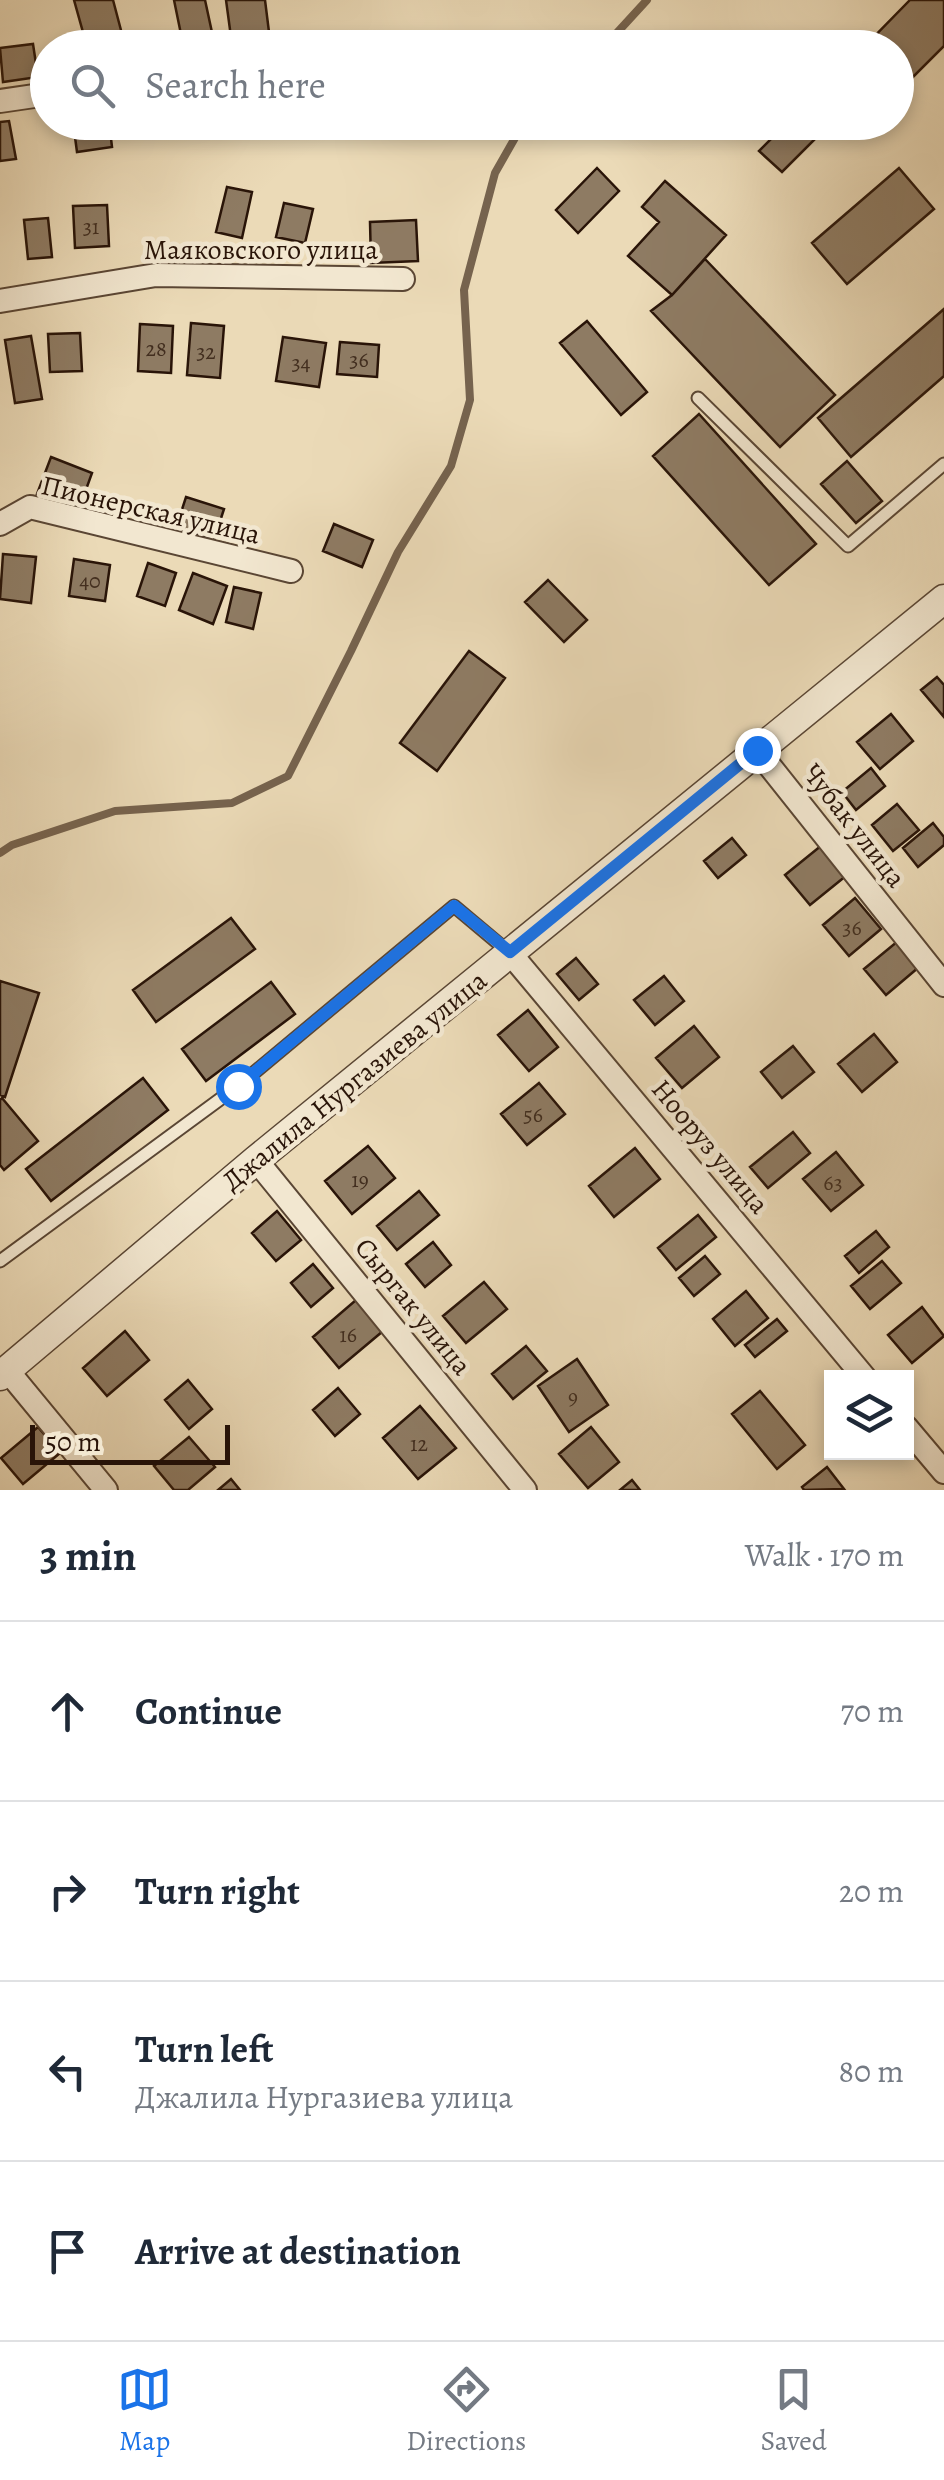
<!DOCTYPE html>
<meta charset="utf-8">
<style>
body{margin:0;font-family:Alegreya,serif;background:#f2f2f3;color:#1f2937}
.controls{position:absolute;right:30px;bottom:30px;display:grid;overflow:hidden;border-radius:0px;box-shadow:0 5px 15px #0003}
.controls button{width:90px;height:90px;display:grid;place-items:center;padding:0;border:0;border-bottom:2px solid #e0e1e3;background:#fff;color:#1f2937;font:50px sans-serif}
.scale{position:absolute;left:30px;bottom:25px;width:200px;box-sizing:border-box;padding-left:10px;border:5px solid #291408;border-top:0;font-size:28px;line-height:35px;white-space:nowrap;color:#291408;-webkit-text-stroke:8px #f2e7d0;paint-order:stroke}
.stop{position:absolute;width:30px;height:30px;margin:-22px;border:8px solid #1a73e8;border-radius:50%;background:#fff}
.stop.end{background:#1a73e8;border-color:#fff;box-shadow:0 2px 10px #0008}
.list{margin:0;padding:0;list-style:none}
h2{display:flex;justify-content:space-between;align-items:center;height:130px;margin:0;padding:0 40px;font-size:42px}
h2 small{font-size:32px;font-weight:400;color:#747a83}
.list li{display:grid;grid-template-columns:65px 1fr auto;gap:30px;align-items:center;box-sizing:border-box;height:180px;padding:0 40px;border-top:2px solid #e0e1e3}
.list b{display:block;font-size:38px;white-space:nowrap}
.list p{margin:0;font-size:32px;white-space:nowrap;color:#747a83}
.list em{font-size:32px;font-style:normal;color:#747a83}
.icon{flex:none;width:55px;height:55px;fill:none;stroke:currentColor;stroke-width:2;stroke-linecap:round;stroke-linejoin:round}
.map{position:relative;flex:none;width:944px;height:1490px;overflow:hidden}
.search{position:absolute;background:#fff;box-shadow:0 5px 15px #0003;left:30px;right:30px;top:30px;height:110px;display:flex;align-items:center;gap:25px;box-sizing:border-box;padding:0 35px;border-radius:55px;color:#747a83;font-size:38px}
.sheet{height:850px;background:#fff}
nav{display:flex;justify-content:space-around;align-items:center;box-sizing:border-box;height:140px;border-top:2px solid #e0e1e3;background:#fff;font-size:28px;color:#747a83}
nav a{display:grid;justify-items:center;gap:5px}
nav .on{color:#1a73e8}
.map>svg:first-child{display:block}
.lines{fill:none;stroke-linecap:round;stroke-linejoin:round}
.stream{stroke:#76634e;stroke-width:8}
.building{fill:#8e7b63;stroke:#291408;stroke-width:2.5}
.service-casing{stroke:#5a4634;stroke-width:15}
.minor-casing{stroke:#5a4634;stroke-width:26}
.tertiary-casing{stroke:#5a4634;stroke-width:31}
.service{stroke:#f2e7d0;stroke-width:11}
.minor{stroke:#f2e7d0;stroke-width:22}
.tertiary{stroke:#f2e7d0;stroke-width:28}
.route{stroke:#1a73e8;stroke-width:12}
.labels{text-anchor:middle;stroke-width:9;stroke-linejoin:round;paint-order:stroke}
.number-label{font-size:22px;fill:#422e1f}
.street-label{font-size:28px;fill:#291408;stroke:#f2e7d0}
</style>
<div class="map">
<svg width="944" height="1490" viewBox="0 0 944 1490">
<rect width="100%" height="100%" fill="#ebdab7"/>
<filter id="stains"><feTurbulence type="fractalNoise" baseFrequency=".002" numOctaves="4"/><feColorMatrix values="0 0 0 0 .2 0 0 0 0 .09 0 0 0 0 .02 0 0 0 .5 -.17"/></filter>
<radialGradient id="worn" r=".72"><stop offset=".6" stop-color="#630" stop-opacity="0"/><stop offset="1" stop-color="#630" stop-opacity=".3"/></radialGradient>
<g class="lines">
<path class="stream" d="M603,48L647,0
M0,853L12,845L115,811L232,803L288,776L351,651L398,552L451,466L470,400L464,290L495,173L524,122"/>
</g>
<path class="building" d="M74,0H113L122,34L86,43Z
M174,0H205L213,37L183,44Z
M226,0H265L269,32L231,37Z
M910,0H944V46L904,86L896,79V48H863Z
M33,44L38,77L3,82L0,48Z
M9,121L16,159L0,161V122Z
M73,122H109L112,147L77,152Z
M146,122H194V123L148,132Z
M788,122H832L782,172L759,151Z
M597,168L619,191L578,233L556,210Z
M899,168L934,209L847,284L812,243Z
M665,181L726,235L672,295L628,256L659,222L642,207Z
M227,187L252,192L242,238L216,232Z
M284,203L313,209L305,243L276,237Z
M107,205L109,246L75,248L73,206Z
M48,218L52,257L28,259L24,220Z
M416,220L418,261L371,263L370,222Z
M705,259L835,395L780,447L651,311L672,295Z
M944,309V376L851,457L818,418Z
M587,321L647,392L621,415L560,343Z
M191,323L224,326L220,378L187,375Z
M140,324L173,326L171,373L138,371Z
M80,333L82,371L50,372L48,334Z
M31,336L42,399L15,403L5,340Z
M283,337L326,343L319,387L276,381Z
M340,342L379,345L377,377L337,374Z
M699,414L816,544L769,585L653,456Z
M51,457L92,473L79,509L37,494Z
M847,461L882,501L856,523L821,484Z
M186,497L224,509L214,540L176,528Z
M334,524L373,540L362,567L323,551Z
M3,554L36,557L31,603L0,599Z
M74,559L110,565L105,601L69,596Z
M148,563L176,573L165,606L137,596Z
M193,573L227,586L213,624L179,610Z
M548,580L587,620L564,642L525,602Z
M234,587L261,593L253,629L226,622Z
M469,651L505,678L437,771L400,743Z
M937,677L944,685V717L921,690Z
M891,714L913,741L880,769L857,742Z
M871,768L885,786L856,810L842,792Z
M897,804L919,830L893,851L872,825Z
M933,823L944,837V845L918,867L903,848Z
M732,838L746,855L718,878L704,861Z
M822,845L847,875L810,905L785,875Z
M855,898L881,929L849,956L823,925Z
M231,918L255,949L156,1022L133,990Z
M898,941L919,967L886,995L864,969Z
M576,958L598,984L579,1000L557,974Z
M664,976L684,1001L655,1025L634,1000Z
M0,981L39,993L5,1097L0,1095Z
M271,982L295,1014L206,1081L182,1049Z
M528,1010L558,1047L529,1071L498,1035Z
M694,1026L719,1057L682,1088L656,1058Z
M874,1034L897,1062L862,1092L838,1064Z
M793,1046L814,1072L782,1098L761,1072Z
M143,1078L168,1110L51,1201L26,1169Z
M539,1083L565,1114L527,1145L501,1114Z
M2,1098L38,1141L4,1170L0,1165V1100Z
M793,1132L810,1153L768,1188L750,1167Z
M368,1146L395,1178L352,1214L325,1181Z
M635,1148L660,1179L614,1217L589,1186Z
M836,1152L863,1185L831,1211L803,1179Z
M419,1191L439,1215L397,1250L377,1226Z
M277,1211L301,1240L276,1261L252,1233Z
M698,1215L716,1237L676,1270L658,1248Z
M876,1231L889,1247L859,1273L845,1256Z
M433,1242L451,1265L425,1287L406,1264Z
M705,1256L720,1274L694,1296L679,1278Z
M882,1261L901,1283L870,1309L851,1286Z
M313,1264L333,1288L311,1307L291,1283Z
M484,1282L507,1309L466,1343L443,1316Z
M746,1291L768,1318L735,1346L713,1319Z
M356,1300L383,1331L339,1368L313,1337Z
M922,1307L944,1336L912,1363L888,1335Z
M777,1319L787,1331L755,1357L745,1345Z
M125,1331L149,1360L107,1396L83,1368Z
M526,1346L547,1371L513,1399L492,1374Z
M577,1359L608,1405L569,1432L538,1386Z
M188,1380L212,1409L189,1429L165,1400Z
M338,1388L360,1414L335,1436L313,1410Z
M760,1391L805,1445L777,1469L732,1414Z
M420,1406L456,1448L418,1479L383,1438Z
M38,1427L60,1453L23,1484L1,1458Z
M591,1427L619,1462L588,1488L559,1454Z
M189,1437L215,1467L188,1490H174L154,1466Z
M827,1467L844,1489L804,1490L802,1487Z
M231,1479L240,1490H218Z
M632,1480L640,1490H620Z"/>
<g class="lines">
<defs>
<path id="service" d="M698,398L848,546L944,464
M0,1261L238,1086L454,906L510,953"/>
<path id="minor" d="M0,101L48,94
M0,301L156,275L403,279
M0,524L30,507L291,571
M757,750L944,985
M510,953L865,1378
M256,1160L525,1490
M7,1370L106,1490
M906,1427L944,1472"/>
<path id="tertiary" d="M0,1376L256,1160L944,599"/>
</defs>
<use href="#service" class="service-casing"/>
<use href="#minor" class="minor-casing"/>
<use href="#tertiary" class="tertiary-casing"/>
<use href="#service" class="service"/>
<use href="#minor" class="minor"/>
<use href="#tertiary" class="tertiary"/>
</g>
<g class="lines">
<path class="route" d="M238,1086L454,906L510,952L757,750"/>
</g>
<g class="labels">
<g class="number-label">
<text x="91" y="234">31</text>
<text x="156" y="356">28</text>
<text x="206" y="359">32</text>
<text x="359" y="367">36</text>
<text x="301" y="370">34</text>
<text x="90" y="588">40</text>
<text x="852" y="935">36</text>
<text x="533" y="1122">56</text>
<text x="360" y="1187">19</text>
<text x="833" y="1190">63</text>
<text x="348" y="1342">16</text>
<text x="573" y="1404">9</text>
<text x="419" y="1451">12</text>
</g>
<g class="street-label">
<text x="261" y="259">Маяковского улица</text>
<text transform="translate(151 509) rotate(13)" y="10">Пионерская улица</text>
<text transform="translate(855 825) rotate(52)" y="10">Чубак улица</text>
<text transform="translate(354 1080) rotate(-39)" y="10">Джалила Нургазиева улица</text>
<text transform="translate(711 1146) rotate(50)" y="10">Нооруз улица</text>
<text transform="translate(414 1306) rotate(51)" y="10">Сыргак улица</text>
</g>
</g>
<rect width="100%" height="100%" filter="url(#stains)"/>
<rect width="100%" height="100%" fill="url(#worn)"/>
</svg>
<div class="controls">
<button><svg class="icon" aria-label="layers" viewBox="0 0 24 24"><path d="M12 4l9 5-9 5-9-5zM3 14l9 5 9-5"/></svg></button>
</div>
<div class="scale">50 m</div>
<div class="stop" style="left:238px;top:1086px"></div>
<div class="stop end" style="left:757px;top:750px"></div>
<div class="search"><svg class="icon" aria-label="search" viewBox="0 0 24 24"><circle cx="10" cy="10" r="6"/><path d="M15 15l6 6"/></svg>Search here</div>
</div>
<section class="sheet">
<h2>3 min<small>Walk · 170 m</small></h2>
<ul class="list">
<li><svg class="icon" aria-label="ahead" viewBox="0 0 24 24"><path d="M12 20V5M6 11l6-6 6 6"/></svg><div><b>Continue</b></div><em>70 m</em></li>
<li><svg class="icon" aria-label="right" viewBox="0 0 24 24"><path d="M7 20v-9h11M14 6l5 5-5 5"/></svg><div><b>Turn right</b></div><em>20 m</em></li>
<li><svg class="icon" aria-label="left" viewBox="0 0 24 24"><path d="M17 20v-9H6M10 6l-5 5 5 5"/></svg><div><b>Turn left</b><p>Джалила Нургазиева улица</p></div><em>80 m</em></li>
<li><svg class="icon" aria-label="arrive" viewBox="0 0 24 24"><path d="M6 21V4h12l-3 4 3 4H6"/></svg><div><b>Arrive at destination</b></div></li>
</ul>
</section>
<nav>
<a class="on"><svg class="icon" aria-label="map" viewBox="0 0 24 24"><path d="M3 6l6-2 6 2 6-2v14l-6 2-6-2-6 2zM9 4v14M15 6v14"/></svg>Map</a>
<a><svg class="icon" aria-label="directions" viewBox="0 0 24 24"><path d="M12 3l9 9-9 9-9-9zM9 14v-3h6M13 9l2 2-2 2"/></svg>Directions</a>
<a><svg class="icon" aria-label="saved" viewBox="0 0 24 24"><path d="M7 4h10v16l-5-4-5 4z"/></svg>Saved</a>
</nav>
